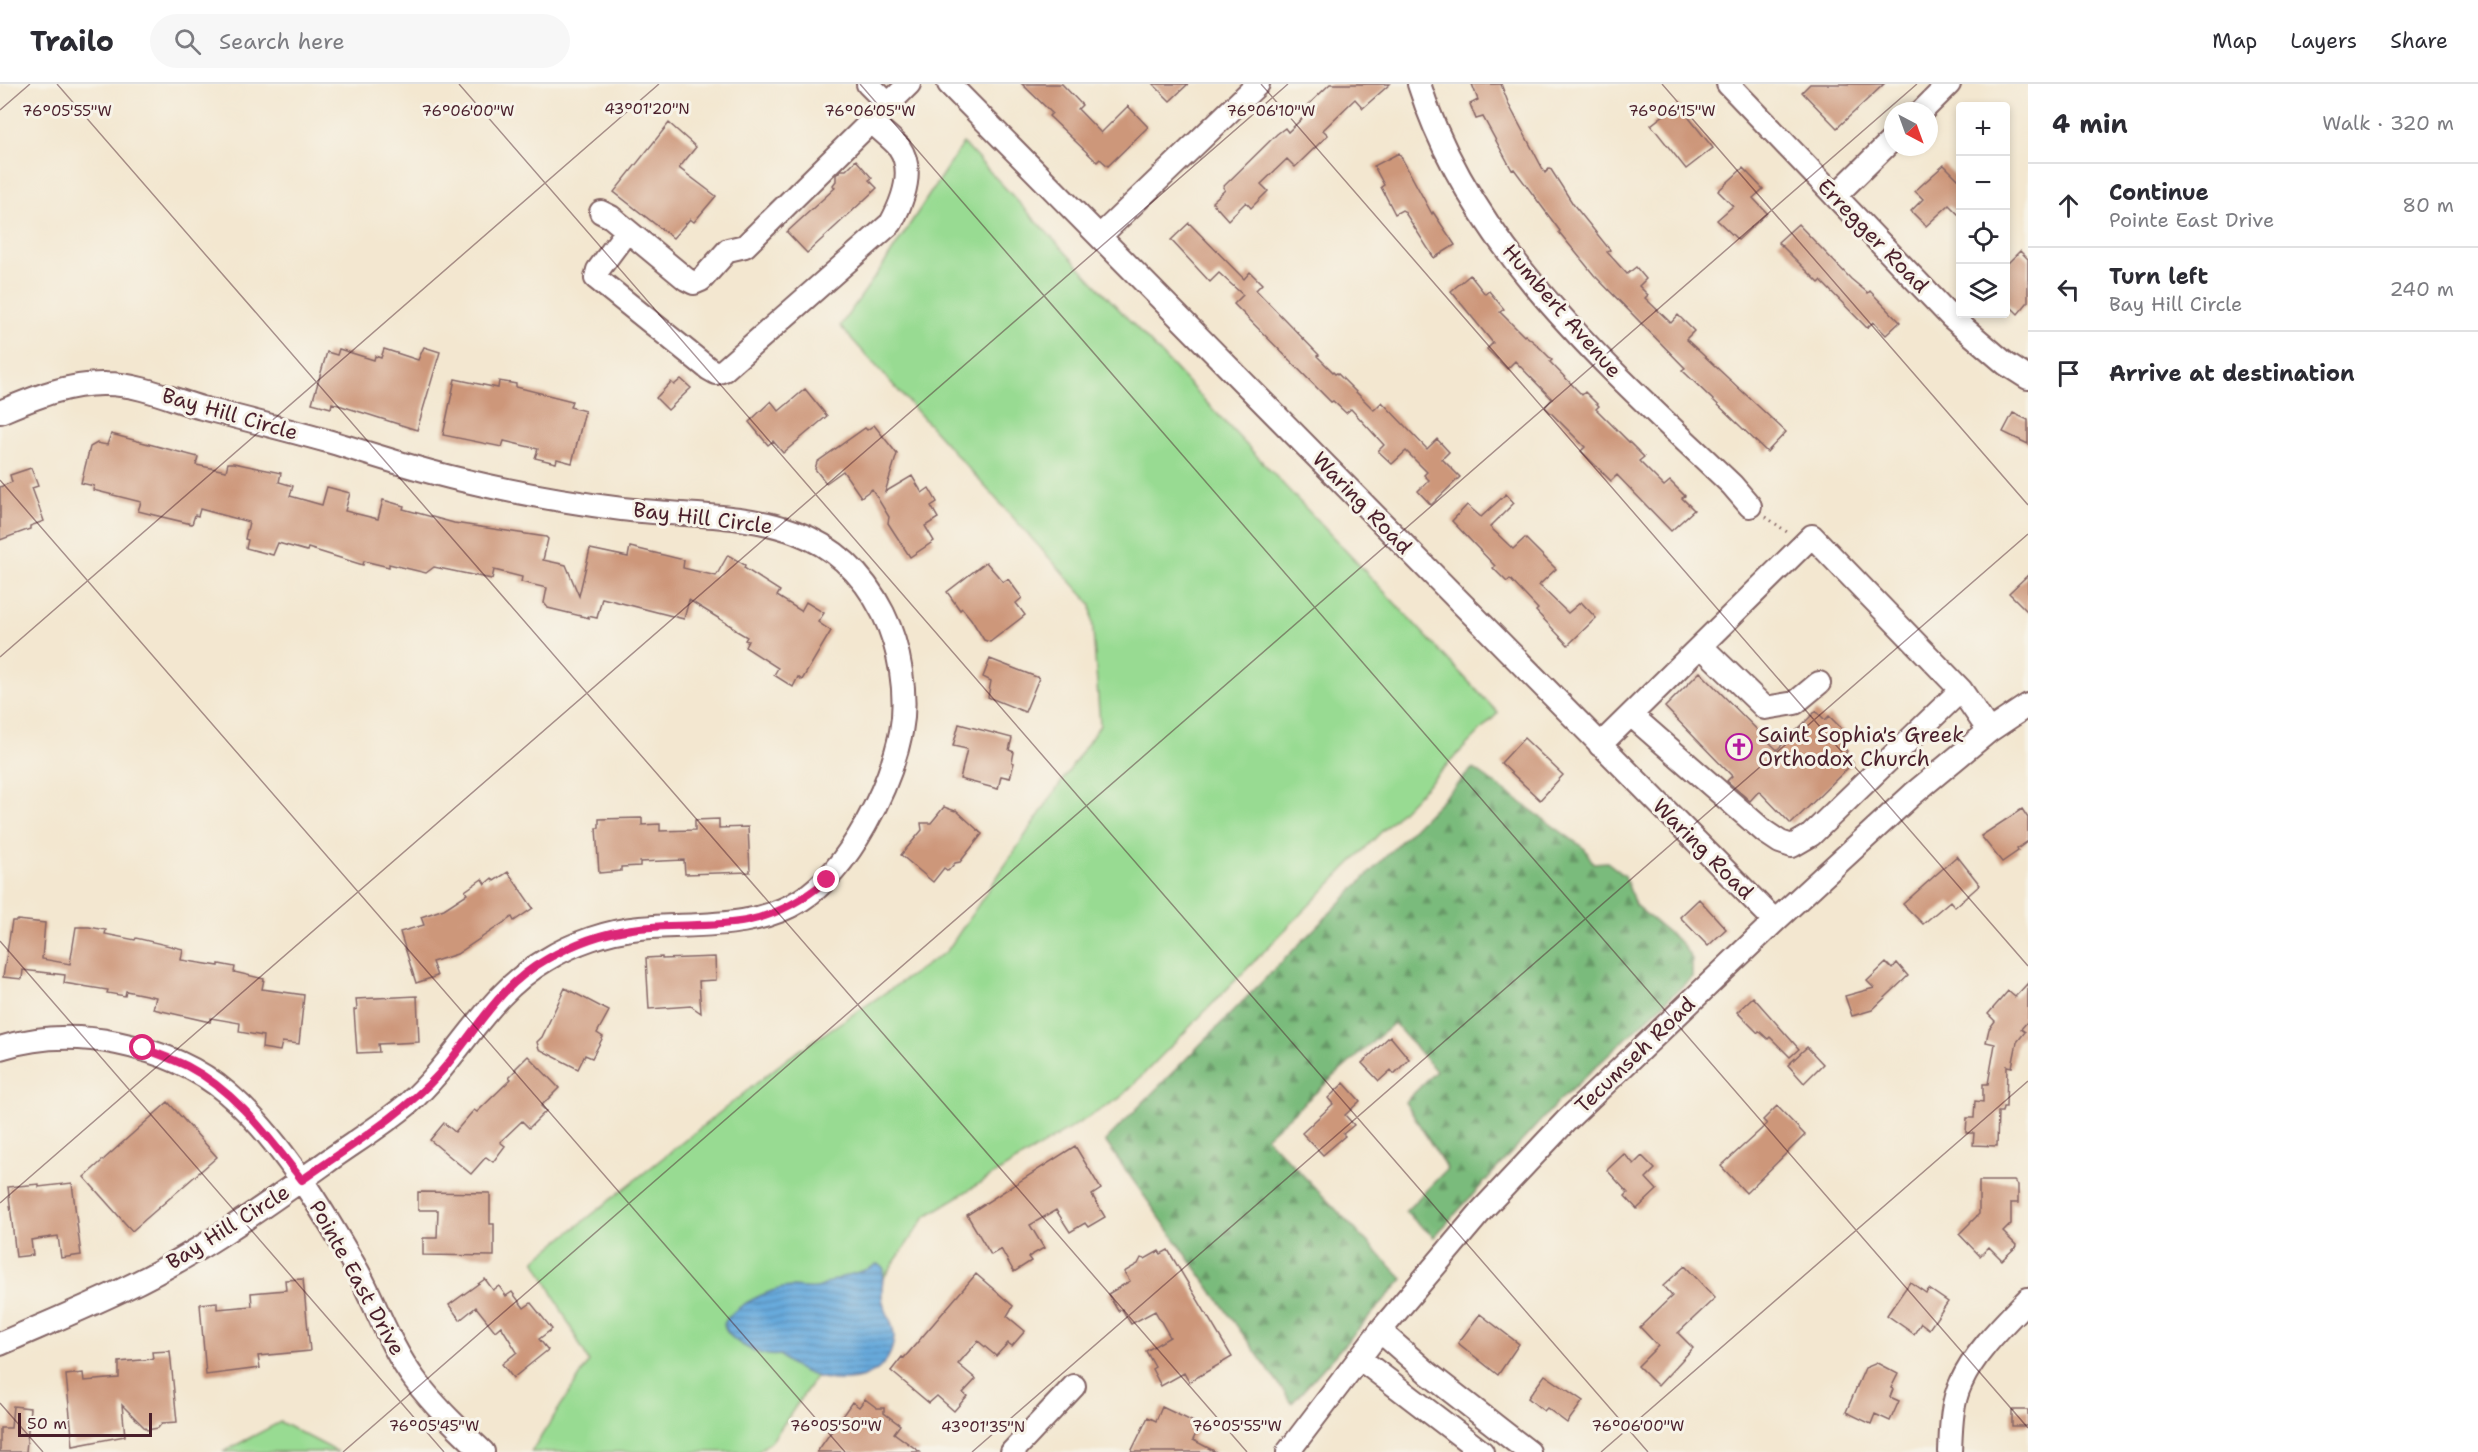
<!DOCTYPE html>
<meta charset="utf-8">
<style>
body{margin:0;font-family:"Shantell Sans",sans-serif;background:#f7f7f7;color:#2b2b33}
.controls{position:absolute;right:18px;top:18px;display:grid;overflow:hidden;border-radius:6px;box-shadow:0 3px 9px #0003}
.controls button{width:54px;height:54px;display:grid;place-items:center;padding:0;border:0;border-bottom:2px solid #e1e1e2;background:#fff;color:#2b2b33;font:30px sans-serif}
.compass{position:absolute;left:1884px;top:18px;width:54px;height:54px;border-radius:50%;background:#fff;box-shadow:0 3px 9px #0003;rotate:139deg}
.scale{position:absolute;left:18px;bottom:15px;width:134px;box-sizing:border-box;padding-left:6px;border:3px solid #4a1f2b;border-top:0;font-size:16px;line-height:21px;white-space:nowrap;color:#4a1f2b;-webkit-text-stroke:4px #f7f3e8;paint-order:stroke}
.stop{position:absolute;width:18px;height:18px;margin:-14px;border:4px solid #db2777;border-radius:50%;background:#fff}
.stop.end{background:#db2777;border-color:#fff;box-shadow:0 2px 6px #0008}
.list{margin:0;padding:0;list-style:none}
h2{display:flex;justify-content:space-between;align-items:center;height:78px;margin:0;padding:0 24px;font-size:26px}
h2 small{font-size:20px;font-weight:400;color:#7c7c81}
.list li{display:grid;grid-template-columns:39px 1fr auto;gap:18px;align-items:center;box-sizing:border-box;height:84px;padding:0 24px;border-top:2px solid #e1e1e2}
.list b{display:block;font-size:22px;white-space:nowrap}
.list p{margin:0;font-size:20px;white-space:nowrap;color:#7c7c81}
.list em{font-size:20px;font-style:normal;color:#7c7c81}
.icon{flex:none;width:33px;height:33px;fill:none;stroke:currentColor;stroke-width:2;stroke-linecap:round;stroke-linejoin:round}
.map{position:relative;flex:none;width:2028px;height:1368px;overflow:hidden}
header{display:flex;align-items:center;gap:36px;box-sizing:border-box;height:84px;padding:0 30px;background:#fff;border-bottom:2px solid #e1e1e2}
header strong{font-size:28px}
nav{display:flex;gap:33px;margin-inline-start:auto;font-size:21px}
.search{width:420px;height:54px;background:#f7f7f7;display:flex;align-items:center;gap:15px;box-sizing:border-box;padding:0 21px;border-radius:33px;color:#7c7c81;font-size:22px}
main{display:flex}
aside{flex:1;background:#fff}
.map>svg:first-child{display:block}
.grass{fill:#98db92;stroke:#717d5e;stroke-width:1.5}
.forest{fill:url(#forest-firs);stroke:#626d54;stroke-width:1.5}
.water{fill:url(#water-rules);stroke:#586484;stroke-width:1.5}
.building{fill:#cd977a}
.lines{fill:none;stroke-linecap:round;stroke-linejoin:round}
.minor-casing{stroke:#856565;stroke-width:26}
.path{stroke:#856565;stroke-width:3;stroke-dasharray:1.5 4.5;stroke-linecap:butt}
.minor{stroke:#fff;stroke-width:22}
.route{stroke:#db2777;stroke-width:8}
.ticks{fill:none;stroke:#4a1f2b;stroke-width:1.5;stroke-opacity:0.45}
.labels{text-anchor:middle;stroke-width:6;stroke-linejoin:round;paint-order:stroke}
.street-label{font-size:21px;fill:#4a1f2b;stroke:#f7f3e8}
.poi-label{font-size:21px;fill:#4a1f2b;stroke:#f7f3e8;text-anchor:start}
.ticks-label{font-size:15px;text-anchor:middle;fill:#4a1f2b;stroke:#f7f3e8;stroke-width:6;stroke-linejoin:round;paint-order:stroke}
</style>
<header>
<strong>Trailo</strong>
<div class="search"><svg class="icon" aria-label="search" viewBox="0 0 24 24"><circle cx="10" cy="10" r="6"/><path d="M15 15l6 6"/></svg>Search here</div>
<nav><a>Map</a><a>Layers</a><a>Share</a></nav>
</header>
<main>
<div class="map">
<svg width="2028" height="1368" viewBox="0 0 2028 1368">
<defs>
<pattern id="forest-firs" width="22" height="20" patternUnits="userSpaceOnUse" patternTransform="scale(1.5)"><rect width="22" height="20" fill="#7abb7c"/><path d="M5 1l3.5 6h-7zM16 11l3.5 6h-7z" fill="#669766"/></pattern>
<pattern id="water-rules" width="6" height="5" patternUnits="userSpaceOnUse" patternTransform="scale(1.5)"><rect width="6" height="5" fill="#67aadc"/><path d="M0 2.5h6" fill="none" stroke="#578ab3"/></pattern>
</defs>
<rect width="100%" height="100%" fill="#f7f3e8"/>
<filter id="ink" filterUnits="userSpaceOnUse"><feTurbulence type="fractalNoise" baseFrequency=".0167" numOctaves="2"/><feDisplacementMap in="SourceGraphic" scale="12" xChannelSelector="R" yChannelSelector="G"/><feConvolveMatrix kernelMatrix="1 2 1 2 8 2 1 2 1" color-interpolation-filters="sRGB"/></filter>
<filter id="wash" filterUnits="userSpaceOnUse"><feTurbulence type="fractalNoise" baseFrequency=".008" numOctaves="4" result="noise"/><feDisplacementMap in="SourceGraphic" scale="24" xChannelSelector="R" yChannelSelector="G"/><feGaussianBlur stdDeviation="1.35" result="paint"/><feColorMatrix in="noise" values="0 0 0 0 0 0 0 0 0 0 0 0 0 0 0 0 0 1.4 0 .05"/><feComposite in="paint" operator="in"/></filter>
<g filter="url(#wash)">
<rect width="100%" height="100%" fill="#f3e7d0"/>
<path class="grass" d="M963,59L1498,629L1120,1014L926,1132L774,1354L758,1368H531L589,1278L535,1176L788,974L947,867L1100,641L1091,520L840,242L884,180Z
M280,1338L338,1368H223Z"/>
<path class="forest" d="M1473,684L1585,765L1593,779L1607,778L1625,792L1635,821L1682,860L1692,875V893L1557,1019L1434,1153L1405,1128L1447,1085L1405,1018L1436,987L1394,939L1266,1053L1403,1195L1292,1319L1105,1057Z"/>
<path class="water" d="M877,1180L883,1183L884,1186C883,1196 880,1209 883,1218C886,1230 895,1241 894,1254C888,1311 810,1304 780,1271C762,1274 729,1259 724,1240C734,1221 771,1204 792,1203C800,1203 808,1205 816,1204C823,1203 830,1198 837,1195C851,1189 865,1188 877,1180Z"/>
<g id="blocks">
<path class="building" d="M1022,0H1062L1082,21L1078,25L1101,49L1128,22L1148,43L1108,82L1100,75L1097,78L1049,32L1052,29Z
M1153,0H1188L1170,17Z
M1330,0H1390L1363,24L1355,15L1323,46L1328,51L1295,83L1287,75L1261,100L1268,107L1251,124L1246,118L1228,136L1212,118L1225,106L1223,103L1277,50L1285,44L1288,48L1310,27L1306,23Z
M1472,0H1501L1509,21L1545,89L1550,84L1573,120L1610,166L1607,168L1627,190L1636,183L1646,195L1639,202L1648,211L1645,214L1671,239L1678,231L1694,247L1686,255L1786,348L1767,368L1682,286L1685,284L1594,191L1559,148L1560,147L1514,85L1512,86L1483,33L1476,35L1470,20L1478,16Z
M1810,0H1884L1837,44L1802,8Z
M1678,20L1713,64L1686,85L1651,41Z
M669,39L696,63L679,84L716,112L694,138L690,135L673,154L614,108Z
M1399,69L1432,130L1433,128L1455,161L1434,174L1404,127L1402,126L1395,130L1381,103L1384,101L1374,82Z
M856,76L872,94L869,96L877,104L807,169L787,148L835,104L833,101L836,97V91L841,86H846Z
M1944,81L1960,97V132L1949,121L1926,142L1911,127L1923,115L1915,107Z
M1743,84L1763,105L1753,114L1767,129L1738,156L1717,136L1733,122L1718,107Z
M1189,139L1244,195L1250,188L1262,200L1256,206L1319,271L1317,272L1335,290L1337,289L1374,326L1382,318L1427,365L1437,355L1449,368L1442,375L1460,393L1431,421L1418,407L1429,396L1424,391L1427,388L1406,367L1392,380L1378,367L1384,361L1351,325L1346,329L1333,317L1331,318L1234,220L1243,211L1219,189L1210,198L1171,156Z
M1798,140L1851,195L1868,209L1870,207L1900,238L1886,251L1873,238L1867,244L1821,197L1819,199L1778,158Z
M2020,167L2028,175V218L2018,230L2006,218V181Z
M1470,191L1485,210L1489,207L1504,225L1500,228L1524,252L1525,251L1535,259L1552,276L1550,278L1582,311L1585,308L1599,322L1596,325L1644,373L1639,377L1664,402L1670,397L1685,412L1682,414L1694,426L1671,447L1617,391L1611,397L1581,367L1585,363L1545,323L1552,315L1515,277L1507,285L1487,265L1493,259L1451,207Z
M424,263L440,268L417,346L332,319L331,324L312,319L327,268L337,271L339,265L374,276L375,272L381,274L384,265L418,276Z
M455,295L498,304L499,297L516,300V303L572,317L570,323L585,327L572,379L557,375L556,379L535,374L538,365L504,357L502,363L443,351Z
M681,295L691,304L668,326L656,314L671,298L674,301Z
M805,305L827,332L783,369L773,357L768,361L749,338L771,317L779,327Z
M2013,329L2028,336V360L2003,348Z
M874,341L897,370L885,408L912,392L922,409L929,404L937,418L931,422L938,434L925,442L934,457L910,473L888,439L889,433L872,405L861,413L843,387L826,399L815,385L817,378L865,344L867,346Z
M111,350L198,373L196,381L226,387L228,379H234L281,389L279,398L293,402L290,412L322,421L327,403L350,409L345,427L378,435L383,416L404,422L403,425L454,439L546,453L548,455L543,476L566,481L579,512L590,465L628,473L630,463L684,476L683,484L716,492L728,471L745,481L744,484L780,507L777,512L801,527L806,518L824,529L818,538L831,547L802,596L798,593L793,603L774,591L778,584L745,563L748,557L745,556L747,553L735,546L736,545L689,516L684,535L602,514L597,534L588,532L589,534L548,524L544,519L547,504L521,498L522,493L494,486L492,495L434,483L426,489L389,480V483L364,477L363,481L308,464L307,467L278,459L273,471L246,464L248,456L245,455L249,438L200,425L198,432L195,431L192,440L154,431L138,427L141,418L93,406L94,402L81,399L90,363L97,359L107,361Z
M31,384L38,402L32,404L44,437L30,442V445L0,456V403L12,398L10,391Z
M1506,410L1514,419L1490,443L1513,465L1525,454L1556,485L1539,501L1568,529L1581,518L1596,534L1568,561L1536,527L1538,525L1510,495L1507,498L1493,484L1495,482L1452,437L1467,421L1481,433Z
M986,478L1003,498L1008,495L1022,514L1016,519L1025,531L990,558L984,556L971,535L962,524L960,526L947,508Z
M2028,491V528L2009,509Z
M990,575L1039,594L1025,628L988,613L991,597L983,593Z
M1700,588L1777,666L1816,627L1825,636L1829,632L1849,652L1840,660L1847,667L1845,670L1853,679L1791,740L1759,707L1750,717L1727,697L1732,692L1665,623Z
M959,640L1012,654L1009,666L1014,668L1012,678L1014,679L1010,694L1001,692L998,705L960,695L967,665L953,662Z
M1524,654L1563,691L1540,716L1501,679Z
M944,723L955,727L956,726L982,750L960,778L955,779L948,787L944,784L933,798L901,771L922,746L921,739H931Z
M2022,725L2028,734V757L2017,765L2018,767L2002,778L1981,752Z
M642,734V741L660,740V747L695,746V736L719,735V744L748,743L750,788L685,790L684,776L640,778V782L621,783V787L599,789L596,744H599V735Z
M1957,772L1980,801L1955,823L1950,817L1923,840L1903,820Z
M508,788L533,824L514,837L512,833L457,870L432,878L437,892L416,899L400,848L424,841L421,833L444,825L467,810L465,807L482,795L485,800L492,794L494,797Z
M1699,815L1726,845L1708,862L1680,833Z
M17,836L45,839L42,875L70,880L76,843H89L106,846L105,850L135,856L136,854L183,865L181,876L219,882V880L235,883L234,888L264,895L262,905L304,911L299,960L282,958L280,967L262,964L263,952L239,948L240,939L211,934L210,938L153,925L156,913L126,907L125,912L107,909L108,906L64,899L65,891L23,886L22,895L3,893L12,837H17Z
M662,873V875L715,873L716,896L699,897L701,929L691,922L649,925L646,874Z
M1886,879L1892,885L1897,879L1908,892L1872,926L1852,932L1845,912L1874,904L1867,897Z
M2028,899V937L2021,945L2025,948L2017,958L2012,983L2007,982L2006,1023H2003L2002,1028H1998L1997,1062L1973,1061L1974,1049H1966L1967,1034H1974L1975,1017L1983,1018V1000H1988L1995,960L1986,958L1989,945L1995,937L1988,930L2008,907L2015,913Z
M565,904L609,927L597,949L603,953L592,974L585,971L578,985L539,965L537,958L542,953Z
M417,912L419,958L378,960L379,968L357,969L354,926L357,925L356,915Z
M1753,913L1799,965L1790,973L1770,953L1768,955L1759,947L1758,949L1737,928Z
M1390,952L1409,975L1394,990L1391,986L1379,997L1362,979Z
M1807,963L1823,980L1804,999L1788,981Z
M528,972L559,1004L541,1022L546,1027L529,1044L522,1037L500,1058L505,1062L493,1078L486,1073L471,1090L430,1056L444,1039L455,1048L474,1026L477,1028L511,995L509,993L516,986L515,985Z
M1344,999L1360,1017L1345,1031L1354,1041L1343,1050L1345,1052L1323,1071L1302,1049L1333,1020L1328,1014Z
M168,1018L217,1073L132,1147L84,1093Z
M1777,1022L1805,1051L1746,1109L1721,1082L1767,1040L1763,1036Z
M1075,1062L1101,1105L1092,1111L1105,1133L1088,1143L1085,1139L1070,1148L1056,1126L1030,1141L1044,1164L1028,1173L1031,1177L1014,1188L1001,1165L991,1171L967,1131Z
M1624,1070L1634,1080L1642,1072L1655,1085L1646,1094L1657,1106L1637,1125L1625,1112L1628,1109L1607,1086Z
M1979,1097H2014L2018,1101V1119H2011V1140L2003,1148L2017,1162L2002,1176L1989,1163L1980,1172L1959,1150L1979,1130Z
M72,1099L81,1171L61,1174L58,1152L31,1156L33,1171L16,1173L8,1103L39,1100V1103Z
M418,1108L490,1109V1140H494V1172L423,1171V1154H437L438,1126H418Z
M1168,1166L1232,1273L1189,1298L1184,1289L1161,1302L1152,1285L1155,1283L1146,1267L1170,1253L1155,1227L1131,1240L1122,1225L1118,1227L1108,1210L1130,1197L1124,1188L1138,1180L1141,1174L1145,1175L1159,1167L1161,1170Z
M1685,1182L1715,1214L1678,1249L1693,1264L1658,1302L1638,1282L1658,1262L1640,1243L1672,1212L1663,1202Z
M976,1190L1013,1222L1007,1232L1025,1247L1012,1262L1008,1259L996,1272L978,1257L958,1280L976,1295L963,1309L967,1312L954,1327L937,1312L929,1319L891,1287L902,1273L904,1274Z
M303,1195L310,1267L258,1272L260,1284L206,1291L200,1220L217,1218V1225L252,1222L251,1209L286,1206L285,1196Z
M485,1195L493,1206L499,1202L506,1212L512,1208L524,1224L531,1219L552,1245L539,1255L548,1266L513,1294L502,1280L517,1268L501,1242L495,1247L476,1223L460,1236L449,1221Z
M1910,1198L1926,1209L1929,1205L1948,1218L1929,1245L1921,1239L1914,1250L1887,1231Z
M1480,1230L1519,1260L1498,1291L1458,1259Z
M170,1267L177,1338L162,1339L158,1344L147,1346L122,1321L125,1352L73,1362L66,1291L83,1289L84,1297L119,1294V1278L153,1275L152,1268Z
M1877,1279L1898,1290L1891,1304L1893,1305L1890,1313L1899,1317L1890,1337L1875,1330L1871,1340L1846,1328L1865,1284Z
M1545,1291L1583,1317L1567,1339L1547,1324L1544,1327L1528,1314Z
M865,1315L877,1324H884V1329L900,1341L894,1349L920,1368H817L852,1318L859,1323Z
M13,1322L30,1324L26,1368H0V1344H11Z
M1162,1323L1200,1341L1193,1356L1216,1368H1131L1148,1333L1156,1337Z
M2012,1326H2028V1342H2012Z"/>
</g>
</g>
<g filter="url(#ink)">
<use href="#blocks" fill-opacity="0" stroke="#856565" stroke-width="1.5"/>
<g class="lines">
<defs>
<path id="minor" d="M868,0L888,20
M949,0L1775,837
M1419,0C1471,165 1610,285 1732,401L1750,422
M1728,0L1951,233L2006,280L2028,294
M1922,27L1949,0
M1835,112L1893,55
M601,128L611,133L686,195L694,199L701,196L728,166L745,162L909,0
M627,147L598,186L596,194L709,285L716,289L724,286L891,139C903,117 915,86 899,63C891,54 880,46 871,37
M1100,152L1258,0
M0,328C34,314 68,299 106,300C139,300 171,315 202,324C245,335 288,346 331,358C374,371 415,385 458,395C512,408 567,418 622,425C725,437 828,420 883,529C900,563 908,611 901,648C890,703 850,785 801,816C754,846 694,839 640,844C608,847 573,859 546,876C487,910 459,974 409,1019C384,1040 355,1058 328,1077C262,1124 195,1172 122,1206C82,1225 41,1242 0,1260
M1701,562L1765,624L1795,619L1819,599
M1631,631L1765,748L1780,758L1792,762L1811,751L1961,606
M1600,661L1812,452L1961,606L1989,647
M0,964C38,952 78,951 117,959C156,967 196,982 227,1009C279,1053 324,1128 358,1188C377,1223 390,1263 415,1296C435,1323 459,1345 483,1368
M1380,1247L1429,1290L1529,1368
M1359,1274L1482,1368
M1012,1368L1074,1302
M1288,1368L1380,1247L1483,1125L1566,1037L1775,837L1913,710L1989,647L2028,621
M1950,1368C1951,1345 1951,1320 1961,1299C1974,1269 2005,1239 2028,1215"/>
</defs>
<use href="#minor" class="minor-casing"/>
<path class="path" d="M1766,433L1787,448"/>
<use href="#minor" class="minor"/>
</g>
</g>
<g class="lines" filter="url(#ink)">
<path class="route" d="M143,964C158,970 173,975 187,982C237,1008 268,1053 302,1096C348,1063 400,1033 439,990C476,949 495,904 547,875C573,860 603,849 632,845C670,839 709,844 746,837C777,831 803,816 827,796"/>
</g>
<path class="ticks" d="M57,0L1247,1368M459,0L1648,1368M860,0L2028,1344M1261,0L2028,882M1662,0L2028,421M0,26L30,0M0,396L845,1368M0,573L659,0M0,857L444,1368M0,1119L1288,0M0,1319L43,1368M343,1368L1917,0M972,1368L2028,450M1601,1368L2028,997"/>
<defs>
<symbol id="church-ring" viewBox="-11 -11 22 22"><circle r="9.5" fill="#f7f3e8" stroke="#b5179e" stroke-width="1.5"/><path d="M-1.2-6h2.4v3.5h3.3v2.4h-3.3V6h-2.4V-.1h-3.3v-2.4h3.3Z" fill="#b5179e"/></symbol>
</defs>
<g fill-rule="evenodd">
<use href="#church-ring" x="1724" y="648" width="30" height="30"/>
</g>
<g class="labels">
<g class="street-label">
<text transform="translate(1873 152) rotate(46)" y="7">Erregger Road</text>
<text transform="translate(1562 227) rotate(49)" y="7">Humbert Avenue</text>
<text transform="translate(230 330) rotate(16)" y="7">Bay Hill Circle</text>
<text transform="translate(1362 419) rotate(46)" y="7">Waring Road</text>
<text transform="translate(703 434) rotate(7)" y="7">Bay Hill Circle</text>
<text transform="translate(1703 765) rotate(45)" y="7">Waring Road</text>
<text transform="translate(1635 971) rotate(-44)" y="7">Tecumseh Road</text>
<text transform="translate(228 1143) rotate(-32)" y="7">Bay Hill Circle</text>
<text transform="translate(357 1194) rotate(61)" y="7">Pointe East Drive</text>
</g>
<g class="poi-label">
<text x="1758" y="658">Saint Sophia's Greek<tspan x="1758" dy="24">Orthodox Church</tspan></text>
</g>
</g>
<g class="ticks-label">
<text x="647" y="30">43°01'20"N</text>
<text x="67" y="32">76°05'55"W</text>
<text x="468" y="32">76°06'00"W</text>
<text x="870" y="32">76°06'05"W</text>
<text x="1672" y="32">76°06'15"W</text>
<text x="1271" y="32">76°06'10"W</text>
<text x="434" y="1347">76°05'45"W</text>
<text x="836" y="1347">76°05'50"W</text>
<text x="1237" y="1347">76°05'55"W</text>
<text x="1638" y="1347">76°06'00"W</text>
<text x="983" y="1348">43°01'35"N</text>
</g>
</svg>
<div class="controls">
<button>+</button>
<button>−</button>
<button><svg class="icon" aria-label="locate" viewBox="0 0 24 24"><circle cx="12" cy="12" r="6"/><path d="M12 2v4M12 18v4M2 12h4M18 12h4"/></svg></button>
<button><svg class="icon" aria-label="layers" viewBox="0 0 24 24"><path d="M12 4l9 5-9 5-9-5zM3 14l9 5 9-5"/></svg></button>
</div>
<svg class="compass" viewBox="-18 -18 36 36"><path d="M0-13l5 13h-10z" fill="#e53935"/><path d="M0 13l5-13h-10z" fill="#7c7c81"/></svg>
<div class="scale">50 m</div>
<div class="stop" style="left:143px;top:964px"></div>
<div class="stop end" style="left:827px;top:796px"></div>
</div>
<aside>
<h2>4 min<small>Walk · 320 m</small></h2>
<ul class="list">
<li><svg class="icon" aria-label="ahead" viewBox="0 0 24 24"><path d="M12 20V5M6 11l6-6 6 6"/></svg><div><b>Continue</b><p>Pointe East Drive</p></div><em>80 m</em></li>
<li><svg class="icon" aria-label="left" viewBox="0 0 24 24"><path d="M17 20v-9H6M10 6l-5 5 5 5"/></svg><div><b>Turn left</b><p>Bay Hill Circle</p></div><em>240 m</em></li>
<li><svg class="icon" aria-label="arrive" viewBox="0 0 24 24"><path d="M6 21V4h12l-3 4 3 4H6"/></svg><div><b>Arrive at destination</b></div></li>
</ul>
</aside>
</main>
